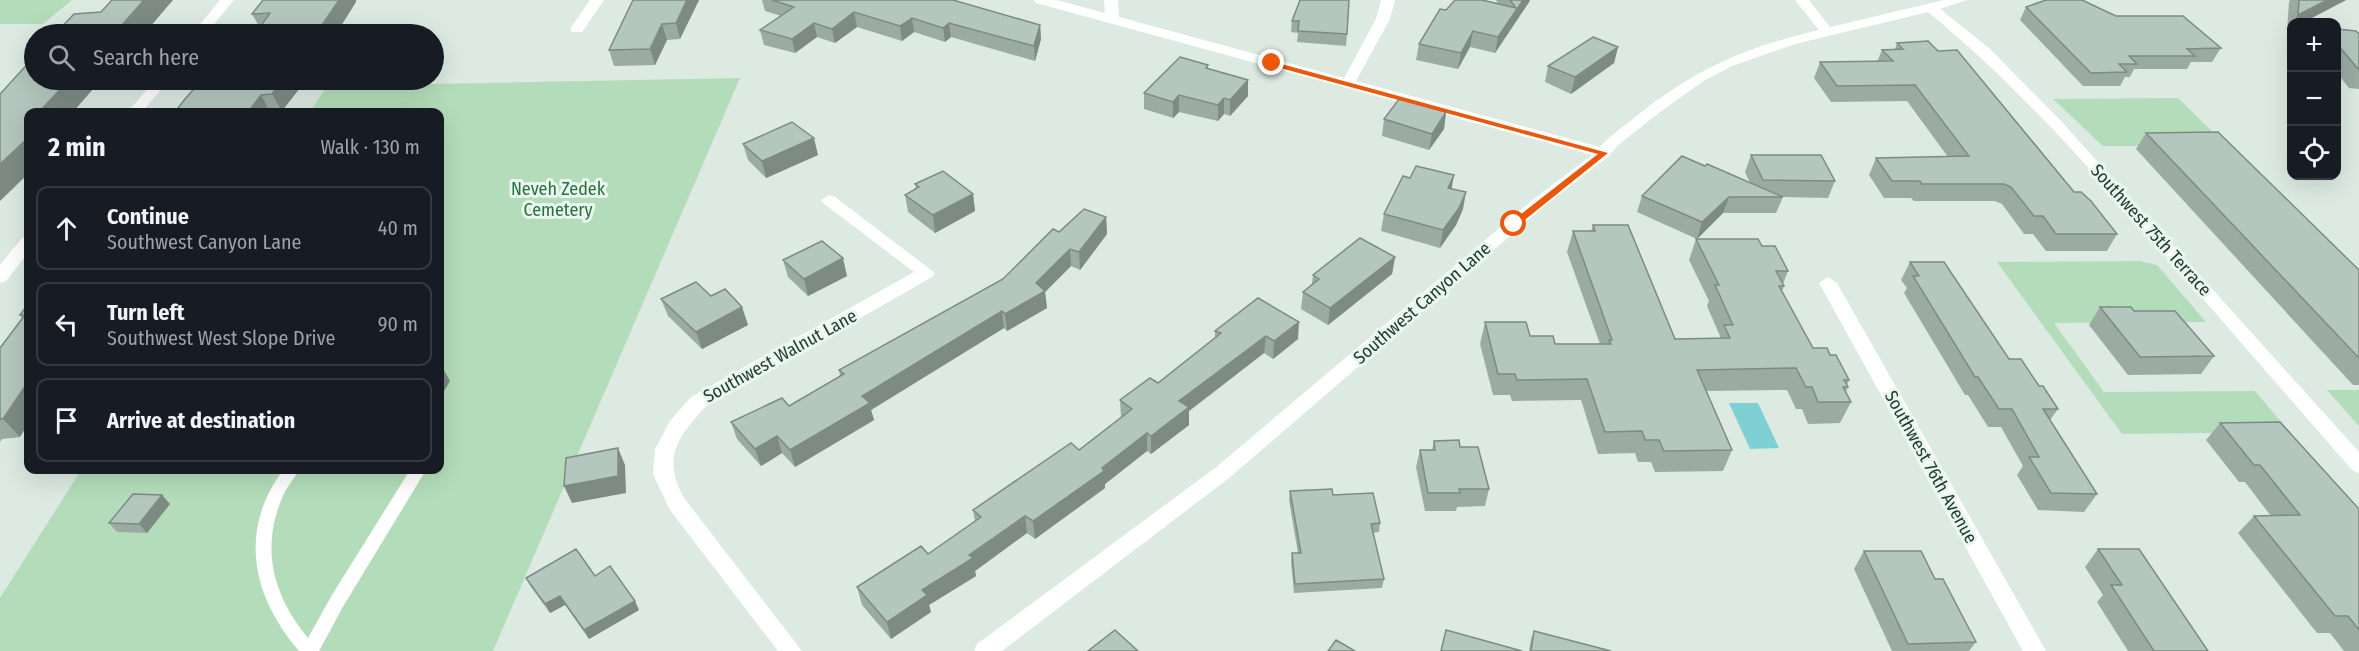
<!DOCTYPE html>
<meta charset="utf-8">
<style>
body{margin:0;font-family:"Fira Sans Condensed",sans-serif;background:#242831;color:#f1f3f6}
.controls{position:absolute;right:18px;top:18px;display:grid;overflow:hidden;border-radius:12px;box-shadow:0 6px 24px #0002}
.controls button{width:54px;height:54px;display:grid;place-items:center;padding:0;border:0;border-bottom:2px solid #363941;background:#171b24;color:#f1f3f6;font:30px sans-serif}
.stop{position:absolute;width:18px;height:18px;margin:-14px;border:4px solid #ea580c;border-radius:50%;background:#fff}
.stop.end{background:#ea580c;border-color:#fff;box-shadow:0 2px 6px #0008}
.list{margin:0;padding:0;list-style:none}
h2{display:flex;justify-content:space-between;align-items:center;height:78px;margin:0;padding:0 24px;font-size:26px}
h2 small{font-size:20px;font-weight:400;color:#9ea1a6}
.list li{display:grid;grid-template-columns:39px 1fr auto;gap:18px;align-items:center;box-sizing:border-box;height:84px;margin:0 12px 12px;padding:0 12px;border:2px solid #363941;border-radius:12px}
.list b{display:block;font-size:22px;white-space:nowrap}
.list p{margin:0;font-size:20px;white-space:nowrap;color:#9ea1a6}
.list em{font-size:20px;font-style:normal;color:#9ea1a6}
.icon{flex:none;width:33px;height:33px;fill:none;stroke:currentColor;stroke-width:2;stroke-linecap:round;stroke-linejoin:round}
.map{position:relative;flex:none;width:2359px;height:651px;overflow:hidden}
.search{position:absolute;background:#171b24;box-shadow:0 6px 24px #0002;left:24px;top:24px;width:420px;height:66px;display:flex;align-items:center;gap:15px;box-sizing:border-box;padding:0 21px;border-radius:33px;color:#9ea1a6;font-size:22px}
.panel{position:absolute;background:#171b24;box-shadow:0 6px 24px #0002;left:24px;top:108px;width:420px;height:366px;border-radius:12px}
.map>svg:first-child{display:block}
.green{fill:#b3ddba}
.water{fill:#7fd0d4}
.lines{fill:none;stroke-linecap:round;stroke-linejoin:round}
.lane{fill:#fff;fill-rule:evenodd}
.street{fill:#fff;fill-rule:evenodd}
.wall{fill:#9baba3}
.shaded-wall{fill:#7e8b85}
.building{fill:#b4c7be;stroke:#7e8b85;stroke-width:1.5}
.route{fill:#ea580c}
.labels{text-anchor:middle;stroke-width:6;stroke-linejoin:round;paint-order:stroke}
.park-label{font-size:18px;fill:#25733b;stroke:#ecf6f0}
.street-label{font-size:18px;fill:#1d3a2f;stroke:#ecf6f0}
</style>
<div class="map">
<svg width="2359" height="651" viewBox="0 0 2359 651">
<rect width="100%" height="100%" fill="#dceae2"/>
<path class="green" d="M0,0H72L43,24H0Z
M740,78L493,651H0V598L81,470H440V112H310L327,86Z
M2178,98L2227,146H2103L2053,99Z
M2139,261L2157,265L2206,322L2054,323L2104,392L2255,391L2290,432L2122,434L1997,262Z
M2327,390H2359V426Z"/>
<path class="water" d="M1729,403H1758L1779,448L1750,449Z"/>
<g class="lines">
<path class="lane" d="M283,470H299C293,480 286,488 282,498C260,550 274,597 308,638L332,595L410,470H426L344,605L319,651H299C252,596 238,531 283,470Z"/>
<path class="street" d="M220,0H234L206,34H192Z
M590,0H604L582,32H572L570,29Z
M1034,0H1056L1105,13L1104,0H1118L1119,17L1344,78L1376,19L1381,0H1395L1390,19L1356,81L1600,147C1611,134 1626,125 1639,114C1697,68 1747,47 1819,30L1795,0H1809L1830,27L1944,0H1967L1940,9L1989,48L2061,121L2359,452V473L2352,470C2291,400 2229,329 2168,258C2093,171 2017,85 1928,12L1795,44L1732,66L1705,80L1660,112L1617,146L1609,156L1547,204L1229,478L1002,651H974L977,644L1215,468L1535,198L1592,155L1036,3Z
M155,80H169L142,112H128Z
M829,195L835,197L935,273L932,277L705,407C677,438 662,458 684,498L802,651H778L670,510L653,474L655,449L670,421L691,397L914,272L823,203L821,200Z
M28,237V253L6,281L0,283V265L22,238Z
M1828,277L1837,283L2046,651H2023L1819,283Z"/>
</g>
<path class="wall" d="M633,0H699L680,39L667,40L655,65L614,66L609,50Z
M762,0H953L1040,25L1041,39L1035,61L951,37L945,42L914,32L902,41L857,27L835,43L817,37L795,53L764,45L760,30L781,16L765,11Z
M1300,0L1347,34L1346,46L1297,42L1298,33L1291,32L1292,21Z
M1496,0H1530L1529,2L1495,53L1470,47L1458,69L1416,60L1419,44L1446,10L1498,4Z
M2290,0H2346L2304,22H2292V29L2287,31L2289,2Z
M356,2L260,28L252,14Z
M2026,7L2116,16L2221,48L2212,62H2191L2187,69H2134L2130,77H2125L2120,86H2083L2020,20Z
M2337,29L2359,34V89L2349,88L2337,73Z
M1897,43L2074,192L2117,234L2107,251H2046L2033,234H2024L2002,204L1995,201H1914L1911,198H1884L1869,175L1876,158L1948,157L1907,101L1831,102L1814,78L1820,62H1877L1882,50L1895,49Z
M1618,47L1614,63L1571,94L1545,82L1548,66Z
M1208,65V69L1248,80V96L1230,116L1224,114L1218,121L1179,112L1173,118L1144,109V93Z
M223,80H306L282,111L270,112H175Z
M1446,112L1444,129L1429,150L1382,136L1384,119Z
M2146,133L2359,270V385H2353L2136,149Z
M743,144L818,155L766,178L748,160Z
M1751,155L1835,181L1828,198L1783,197L1776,213H1723L1697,239L1637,212L1642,196L1750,183L1745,172Z
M915,184L973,194L975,211L935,233L908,212L905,195L916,189Z
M1451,189L1463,209L1456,225L1440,248L1381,231L1384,214Z
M1106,217L1107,234L1080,270L1071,266L1045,292L1047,308L1007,331L1004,328L871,410L874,420L795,467L782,453L761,466L737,439L731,422L789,406L840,376L839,370L1003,279L1059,232Z
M1593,225L1675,339H1719L1720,336L1707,306L1709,301L1689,260L1696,239L1762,246L1788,271L1783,284L1784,286L1782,291L1813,348L1830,355L1849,380L1847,385L1848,387L1846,392L1851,402L1840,423L1808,424L1802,409H1796L1787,390L1706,391L1732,450L1723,471L1655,472L1651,462H1638L1635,453L1598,454L1581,400L1512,401L1510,395H1493L1480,344L1485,322L1555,344H1600L1567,252L1573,231H1591Z
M1395,257L1392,274L1328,325L1301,309L1303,292L1312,284L1313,275Z
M783,260L847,276L808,296L788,277Z
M1910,262L2009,359L2039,386L2058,409L2050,420L2097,494L2084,512L2038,510L2017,475L2023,466L2001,427H1988L1968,395H1965L1904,293L1907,288L1901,280Z
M661,299L742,307L748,325L702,349L668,316Z
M28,304L20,437L2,439L0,442V348L22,318L20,315Z
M2100,307L2134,311L2214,356L2201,374L2128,375L2089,325Z
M1215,331L1298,339L1273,359L1264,353L1189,411V425L1151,454L1147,451L1105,484V488L1035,539L1027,533L975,571L976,576L929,605L931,612L891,639L862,605L857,587L928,554L975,521L973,510L1079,450L1121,417L1120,400L1158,383L1215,338Z
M2220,423L2359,509V651H2344L2330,633H2317L2238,533L2254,516H2271L2245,482H2239L2206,440Z
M1434,441L1460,447L1489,489L1485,506L1457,507L1456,511H1425L1416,467L1420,450H1432Z
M1290,491L1333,495L1380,523L1379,532L1373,533L1384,579L1382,588L1294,593L1291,562L1292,553H1298L1289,500Z
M170,504L147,533L117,532L109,523Z
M2098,549L2208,651H2128L2097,602L2103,595L2085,567Z
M1864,551L1935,579L1976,642L1969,651H1892L1854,569Z
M595,576L639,610L589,639L565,605L550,613L531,587L526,578Z
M1534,631L1611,651H1529L1531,639Z"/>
<path class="shaded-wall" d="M144,0H173L144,34H114Z
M339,0H356V2L336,34H316Z
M687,0H699L680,39L676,23Z
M1523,0H1530L1529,2L1495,53L1498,37Z
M2327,0H2346L2304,22H2293L2298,15Z
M854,12L857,27L835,43L832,29Z
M912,18L914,32L902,41L900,26Z
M814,23L817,37L795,53L792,39Z
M949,23L951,37L945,42L943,28Z
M662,24L667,40L655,65L650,49Z
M1040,25L1041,39L1035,61L1034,46Z
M1473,31L1470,47L1458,69L1461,53Z
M1618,47L1614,63L1571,94L1575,77Z
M69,80H101L73,112H39Z
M283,80H306L282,111L272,94Z
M1248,80V96L1230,116V100Z
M261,95L270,112H248Z
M1179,95V112L1173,118V102Z
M1224,98V114L1218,121V105Z
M1446,112L1444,129L1429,150L1432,134Z
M28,138V174L0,201V164Z
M814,138L818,155L766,178L762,161Z
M1454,175L1451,192L1448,188Z
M1466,192L1463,209L1456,225L1440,248L1443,230Z
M973,194L975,211L935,233L933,215Z
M1729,197L1723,213L1697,239L1702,222Z
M1106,217L1107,234L1080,270L1079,252Z
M1070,249L1071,266L1045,292L1047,308L1007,331L1005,314Z
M1395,257L1392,274L1328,325L1330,308Z
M843,258L847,276L808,296L804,279Z
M742,307L748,325L702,349L696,332Z
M1002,311L1004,328L871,410L874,420L795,467L790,450L862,396Z
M1299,322L1298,339L1273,359L1274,341Z
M1266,336L1264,353L1189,411V425L1151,454V436L1179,401Z
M440,363L450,381L440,398Z
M28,382V424L20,437L3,419Z
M1147,433V451L1105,484V488L1035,539L1033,521Z
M777,436L782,453L761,466L755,449Z
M618,448L625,465L626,493L572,503L564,486Z
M162,495L170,504L147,533L139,524Z
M1025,516L1027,533L975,571L976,576L929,605L931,612L891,639L887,622L922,590Z
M560,596L565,605L550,613L545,604Z
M635,601L639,610L589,639L584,630Z"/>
<path class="building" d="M112,0H144L114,34H55L74,14L101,12Z
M263,0H339L316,34H255L270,13L252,14Z
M633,0H687L676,23L662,24L650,49L609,50Z
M772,0H953L1040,25L1034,46L949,23L943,28L912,18L900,26L854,12L832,29L814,23L792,39L760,30L794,7Z
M1300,0H1349L1347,34L1298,31L1299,21H1292Z
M1455,0H1482L1516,8L1510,0H1523L1498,37L1473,31L1461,53L1419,44L1440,9L1446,10Z
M2046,0H2082L2116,16H2183L2221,48L2187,49L2195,56H2129L2137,64H2119L2127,72L2091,73L2026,7Z
M2299,0H2327L2298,15Z
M2337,29L2356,31L2359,34V70L2337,44Z
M1593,37L1618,47L1575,77L1548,66Z
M1928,41L1938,51L1957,50L2074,192H2081L2091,201L2117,234H2056L2043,216H2034L2011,187L2004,184H1922L1920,181H1892L1876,158L1969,156L1915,85L1837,86L1820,62L1893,61L1882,50L1903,49L1897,43Z
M34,57V80H69L39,112H28V138L0,164V94Z
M1180,57L1208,65L1206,68L1248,80L1230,100L1224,98L1218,105L1179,95L1173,102L1144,93Z
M223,80H283L272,94L261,95L248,112H175L185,99L200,82L222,81Z
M1399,99L1446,112L1432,134L1384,119Z
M792,122L814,138L762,161L743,144Z
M2218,132L2359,270V358L2146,133Z
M1751,155H1821L1835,181L1763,180Z
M1682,156L1705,166L1707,164L1783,197H1729L1702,222L1642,196Z
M1416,166L1454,175L1448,188L1466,192L1459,208L1443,230L1384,214L1403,176L1410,178Z
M943,171L973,194L933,215L905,195L919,187L915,184Z
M1084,209L1106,217L1079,252L1070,249L1036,283L1045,291L1005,314L1002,311L862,396L870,403L790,450L777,436L755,449L731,422L782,398L789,406L844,374L839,370L1003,279L1053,229L1059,232Z
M1593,225H1628L1675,339L1730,338L1724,325H1733L1715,285H1719L1696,239H1758L1762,246H1775L1788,271H1776L1784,286H1779L1813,348H1827L1830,355H1836L1849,380H1844L1848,387H1843L1851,402H1818L1812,387H1806L1796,368L1697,370L1732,450L1664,451L1659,440H1645L1642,431L1605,432L1587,379L1517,380L1515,374H1498L1485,322H1526L1530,336H1553L1555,344H1611L1609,340H1612L1573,231H1595Z
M1360,238L1395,257L1330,308L1303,292L1319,279L1313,275Z
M822,241L843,258L804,279L783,260Z
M1910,262H1944L2009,359H2021L2039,386H2043L2058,409H2043L2097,494L2051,493L2029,457H2039L2012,409H1999L1978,377H1975L1913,276H1919Z
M696,282L711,296L725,289L742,307L696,332L661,299Z
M1258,298L1299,322L1274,341L1266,336L1179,401L1189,407L1151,436L1147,433L1102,468L1104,471L1033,521L1025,516L969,555L973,558L922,590L927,595L887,622L857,587L921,546L928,554L981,517L973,510L1071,443L1079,450L1132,409L1120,400L1150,378L1158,383L1221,333L1215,331Z
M28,304V382L3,419H0V348L25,315H20Z
M2100,307H2131L2134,311H2175L2214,356L2140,357Z
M2280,422L2359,509V630L2348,616H2335L2254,516L2300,515L2260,465H2254L2220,423Z
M1459,440L1460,447H1478L1489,489H1459L1460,493H1428L1420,450H1435L1434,441Z
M618,448V476L564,486L566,458Z
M1332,489L1333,495L1373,493L1380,523L1371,524L1384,579L1295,584L1292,553H1301L1290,491Z
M133,494L162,495L139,524L109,523Z
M576,549L595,576L610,566L635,601L584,630L560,596L545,604L526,578Z
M2098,549H2139L2208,651H2154L2111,585H2122Z
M1864,551H1921L1935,579H1943L1976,642L1908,644Z
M1115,630L1138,651H1088Z
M1446,630L1522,651H1441Z
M1534,631L1611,651H1531Z
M1336,640L1355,651H1328Z"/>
<path class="route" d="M1269,62H1274L1608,153L1517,226H1511V222L1598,154L1269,65Z"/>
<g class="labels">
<g class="park-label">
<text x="558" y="195">Neveh Zedek<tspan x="558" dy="21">Cemetery</tspan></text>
</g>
<g class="street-label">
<text transform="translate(2151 230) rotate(48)" y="6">Southwest 75th Terrace</text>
<text transform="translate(1422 303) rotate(-41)" y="6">Southwest Canyon Lane</text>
<text transform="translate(780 356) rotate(-29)" y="6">Southwest Walnut Lane</text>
<text transform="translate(1931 467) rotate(61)" y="6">Southwest 76th Avenue</text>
</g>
</g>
</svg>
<div class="controls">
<button>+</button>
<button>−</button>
<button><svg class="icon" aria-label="locate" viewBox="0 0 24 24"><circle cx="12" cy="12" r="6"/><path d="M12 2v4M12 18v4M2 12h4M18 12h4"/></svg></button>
</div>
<div class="stop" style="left:1514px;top:224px"></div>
<div class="stop end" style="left:1272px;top:63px"></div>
<div class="search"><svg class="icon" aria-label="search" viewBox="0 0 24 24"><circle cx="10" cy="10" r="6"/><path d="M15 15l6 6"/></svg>Search here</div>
<section class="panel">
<h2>2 min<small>Walk · 130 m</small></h2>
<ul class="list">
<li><svg class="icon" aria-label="ahead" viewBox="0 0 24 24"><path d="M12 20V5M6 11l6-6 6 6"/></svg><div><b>Continue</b><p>Southwest Canyon Lane</p></div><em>40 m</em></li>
<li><svg class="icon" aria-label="left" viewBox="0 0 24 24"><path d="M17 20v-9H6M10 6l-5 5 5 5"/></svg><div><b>Turn left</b><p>Southwest West Slope Drive</p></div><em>90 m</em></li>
<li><svg class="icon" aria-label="arrive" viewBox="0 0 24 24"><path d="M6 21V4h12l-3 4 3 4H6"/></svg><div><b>Arrive at destination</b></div></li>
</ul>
</section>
</div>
